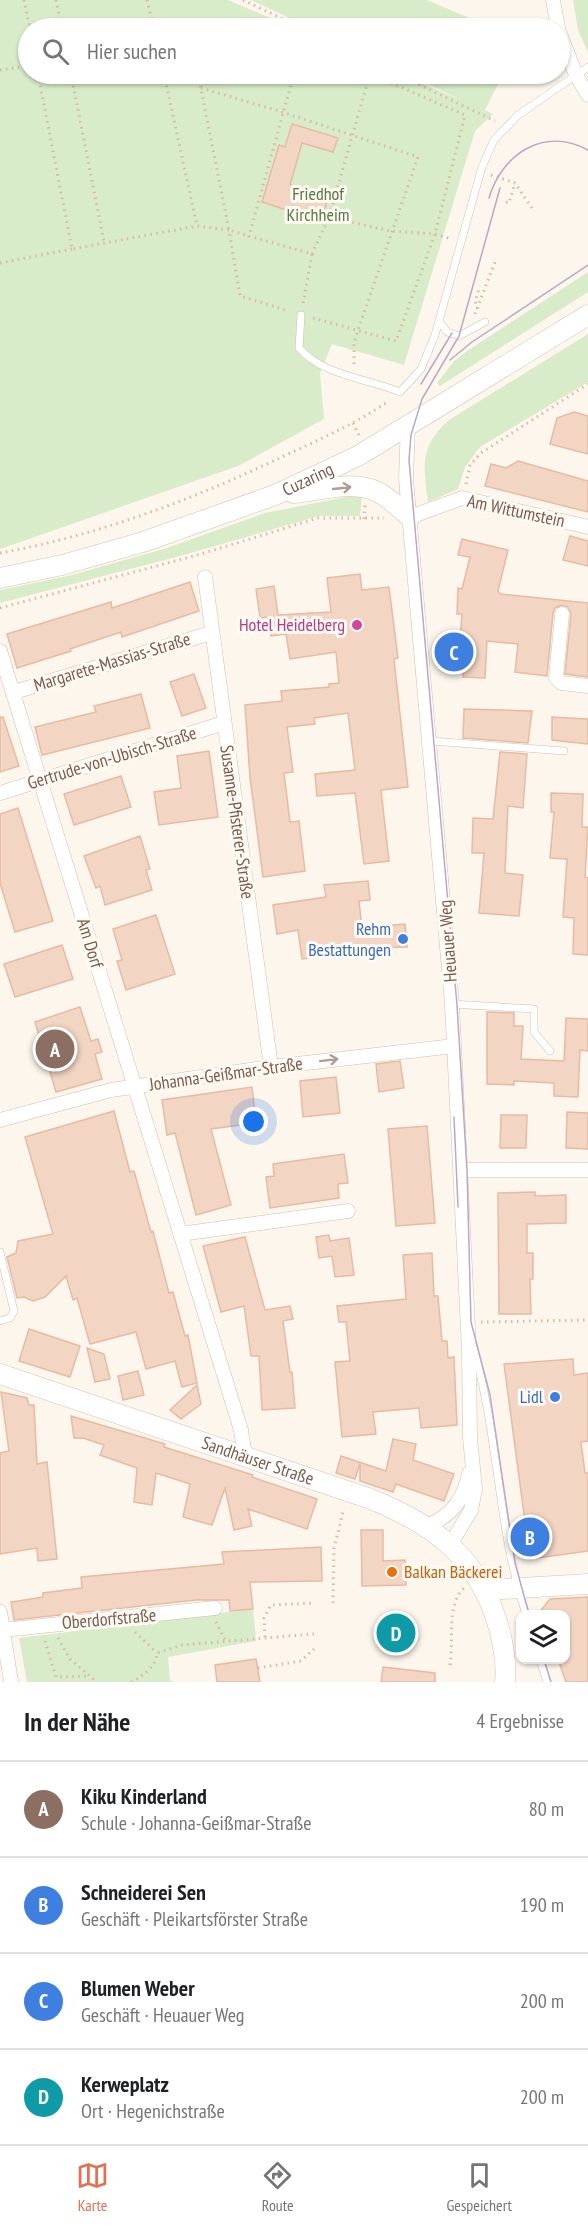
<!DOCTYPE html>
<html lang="de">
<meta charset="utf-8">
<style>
body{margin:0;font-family:"PT Sans Narrow",sans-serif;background:#f6f6f6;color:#202124}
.controls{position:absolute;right:18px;bottom:18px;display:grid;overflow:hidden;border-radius:12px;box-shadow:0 2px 4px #0004}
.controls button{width:54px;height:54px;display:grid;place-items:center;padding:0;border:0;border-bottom:2px solid #e0e0e0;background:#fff;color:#202124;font:30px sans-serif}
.you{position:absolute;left:254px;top:1122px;width:21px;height:21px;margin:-15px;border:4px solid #fff;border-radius:50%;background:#1a73e8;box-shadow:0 0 0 9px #1a73e833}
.badge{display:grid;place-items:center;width:39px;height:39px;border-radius:50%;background:#e76f51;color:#fff;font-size:20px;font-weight:700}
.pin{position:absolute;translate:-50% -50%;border:3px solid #fff;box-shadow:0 2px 6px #0006}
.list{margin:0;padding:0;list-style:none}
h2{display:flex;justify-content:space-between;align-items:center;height:78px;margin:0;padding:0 24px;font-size:26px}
h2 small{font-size:20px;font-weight:400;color:#757577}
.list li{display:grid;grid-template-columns:39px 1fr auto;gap:18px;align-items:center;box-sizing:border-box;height:96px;padding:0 24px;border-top:2px solid #e0e0e0}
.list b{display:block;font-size:22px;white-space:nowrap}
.list p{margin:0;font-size:20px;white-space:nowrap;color:#757577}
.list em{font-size:20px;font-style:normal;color:#757577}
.icon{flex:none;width:33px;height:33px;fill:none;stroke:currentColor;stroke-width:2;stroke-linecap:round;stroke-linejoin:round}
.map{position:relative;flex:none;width:588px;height:1682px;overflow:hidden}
.search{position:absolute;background:#fff;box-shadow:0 2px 4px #0004;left:18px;right:18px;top:18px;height:66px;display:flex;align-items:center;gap:15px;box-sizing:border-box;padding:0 21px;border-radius:33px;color:#757577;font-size:22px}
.sheet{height:462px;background:#fff}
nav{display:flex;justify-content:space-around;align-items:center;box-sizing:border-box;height:84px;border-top:2px solid #e0e0e0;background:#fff;font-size:16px;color:#757577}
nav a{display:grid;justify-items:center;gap:3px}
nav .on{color:#e76f51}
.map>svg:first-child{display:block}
.green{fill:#d8ecc9}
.building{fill:#f3d5c3;stroke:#e6bba3;stroke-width:1.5}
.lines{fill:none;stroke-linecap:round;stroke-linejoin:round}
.lane-casing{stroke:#d1beb0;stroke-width:8}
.street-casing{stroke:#d1beb0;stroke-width:15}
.secondary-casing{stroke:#d6c0b0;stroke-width:21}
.path{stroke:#d9b8a5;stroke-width:3;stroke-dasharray:1.5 4.5;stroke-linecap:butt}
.lane{stroke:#fff;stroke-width:7}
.street{stroke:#fff;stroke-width:14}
.secondary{stroke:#fff;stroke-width:20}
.tram{stroke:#b9a8c9;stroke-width:1.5}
.oneway{stroke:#af9d94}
.hotel-dot{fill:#d1479c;stroke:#fffaf3;stroke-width:2}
.shop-dot{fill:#3f7fe0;stroke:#fffaf3;stroke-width:2}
.food-dot{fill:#e8710a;stroke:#fffaf3;stroke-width:2}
.labels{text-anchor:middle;stroke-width:6;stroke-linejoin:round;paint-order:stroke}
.park-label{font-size:18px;fill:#537a41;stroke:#fffaf3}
.street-label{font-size:18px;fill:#7a5c4d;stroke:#fffaf3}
.hotel-label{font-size:18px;fill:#b23c85;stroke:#fffaf3;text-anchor:end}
.shop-label{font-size:18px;fill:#366cbe;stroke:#fffaf3;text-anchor:end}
.food-label{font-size:18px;fill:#c56008;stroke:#fffaf3;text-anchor:start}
</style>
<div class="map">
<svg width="588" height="1682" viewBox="0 0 588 1682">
<rect width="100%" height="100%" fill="#fdf6ec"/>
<path class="green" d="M0,0H228L294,28H28V74H399L461,100L407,74H503L485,110L493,114L475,131L404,365L332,344L320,373L324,419L238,466L0,549Z
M251,0H427L493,28H311Z
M573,0H588V52L578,30Z
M588,272V292L440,386L437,383L453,362L467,351Z
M588,334V382L480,447L465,467L458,489L428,502C423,466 420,445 449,420Z
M356,495L362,496L360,516H319L180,556L0,603V590L68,576L164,549L265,513Z
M253,1609L256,1641L168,1657L170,1680L174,1682H27L19,1638Z"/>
<path class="building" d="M292,124L338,138L333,152L302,143L290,185L329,196L321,221L262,202L279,145L285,147Z
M574,412L588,416V454L550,444L557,418Z
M518,461L588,481V512L485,486L491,464L506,468Z
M570,536L588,541V566L563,560Z
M462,539L508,550L498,591L501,594L588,603V677L565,674L571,614L568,607L562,605L555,608L553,613L547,676L515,672L518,644L487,641L485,678L463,677L464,640H460L462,614H457L458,588L462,589L470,557L458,555Z
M360,574L362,590L389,587L398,658L394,659L408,787L381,790L389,861L364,864L355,793L317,796L315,774L355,770L348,713L314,718L315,724L287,727L293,772L284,773L290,822L299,821L305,871L263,877L250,777L245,705L282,701L281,691L329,687V684L339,683L336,652L290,659L286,634L271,636L268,617L260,618L256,589L274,586L278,615L331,612L327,578Z
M190,582L199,611L122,637L121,632L70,649L71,651L17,668L7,634L111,602L112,608Z
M194,674L206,708L182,716L170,682Z
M141,694L150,728L42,755L35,727L96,712L94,706Z
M464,709L532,711L528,743L463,738Z
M0,717H3L19,766L0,772Z
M552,717L588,719V744L552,740Z
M209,751L218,817L159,825L154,792L181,788L177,756Z
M500,752L527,754L523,808L508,806L505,873L523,875L519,916L479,913L484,853H472L473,818L493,819Z
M121,776L131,807L74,825L64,794Z
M551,793L583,794L582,827H588L585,877L588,878V955L573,954L574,918L563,917L567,859L550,858L554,812H551Z
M18,808L53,921L15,932L0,883V814Z
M140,836L150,869L146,870L152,890L105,905L100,886L96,888L84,856Z
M368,881L370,900L359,901L362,928L405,924L407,947L374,948L302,959L298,930L277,934L273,905L326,897L324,885Z
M156,915L175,974L126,990L117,961L122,960L113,929Z
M62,945L73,979L15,997L4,964Z
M80,1007L91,1041L98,1039L102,1052L95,1054L102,1079L56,1092L35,1022Z
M487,1012L514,1013V1026H523L521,1059L564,1061L566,1018L588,1019V1051L580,1050L578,1097L554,1096V1083L514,1081V1085L487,1084Z
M400,1061L404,1088L379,1092L376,1064Z
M336,1077L340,1113L303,1117L300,1081Z
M252,1087L256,1123L211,1129L231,1205L196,1215L175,1133L167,1135L162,1100Z
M114,1111L130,1172L134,1171L151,1232L153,1231L169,1293L173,1292L185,1336L188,1335L197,1383L182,1387L175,1361L146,1369L136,1332L90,1344L77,1298L73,1300L66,1276L45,1297L33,1301L24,1297L17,1298L7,1257L16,1253L18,1241L53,1234L25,1137Z
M567,1112L588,1113V1149L566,1148Z
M501,1115H527L526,1148H500Z
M427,1126L435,1223L396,1226L388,1129Z
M344,1154L348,1183L338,1184L339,1198L270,1208L266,1177L274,1176L273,1164Z
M535,1192V1196L566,1195V1223L527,1224V1253H533V1279H530L531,1314H499L498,1193Z
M329,1235L330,1241L349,1238L354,1275L335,1277L332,1256L319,1258L316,1237Z
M245,1237L265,1310L290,1306L293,1319L283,1321L290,1372H292L295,1408L262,1410L259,1356H251L244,1306L221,1312L203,1246Z
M432,1253L434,1296H438L442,1341H447L448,1358L454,1357L457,1425L421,1428L419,1408L373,1412L376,1434L342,1437L335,1362L350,1361L346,1322H339L337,1306L406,1299L403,1255Z
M29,1329L80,1346L70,1377L19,1361Z
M87,1348L104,1354L110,1379L95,1382Z
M573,1359L574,1375L588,1373V1441L581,1442L585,1473H588V1551L530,1559L504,1364Z
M138,1371L144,1395L123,1400L118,1376Z
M197,1385L201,1404L181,1419L170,1410Z
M1,1392L27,1398L29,1405H34L37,1464L47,1462L57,1559L38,1561L37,1548L0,1554V1453L9,1451Z
M71,1416L165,1444L164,1447L253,1475L252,1477L317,1499L307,1529L248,1509L252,1526L234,1530L225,1488L212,1525L183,1517L190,1484L156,1473L152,1505L134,1502L137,1468L100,1455L104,1445L83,1438H74Z
M393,1439L416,1444L413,1460L454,1474L444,1501L396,1484L393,1492L360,1481V1463L355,1479L336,1473L341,1456L386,1471Z
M361,1530H383V1561L405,1560L406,1585L362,1586Z
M321,1547L322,1581L250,1582L253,1609L230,1611L229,1600H196L14,1620L11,1602L43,1597V1593L82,1588L81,1577L224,1564L222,1552Z
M588,1597V1682H566L558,1659H566V1614H538L550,1599Z
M256,1659L260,1682H217L215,1665Z
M383,1667L435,1673V1682H381Z"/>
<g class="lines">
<defs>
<path id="lane" d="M301,315L299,348C322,375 368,379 400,392L421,369L435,335L482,167L494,140L518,115L588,67
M440,322L447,332L459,336L485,322
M431,741L564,751
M452,1004L534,1009V1032L550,1051
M0,1252L14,1311L10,1318L0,1321
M473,1347C499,1435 497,1528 526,1614
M540,1660L547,1682"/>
<path id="street" d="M553,0L558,28
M560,34L576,75L588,95
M408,423L406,479L452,1004L469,1350L470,1438L475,1489L471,1510L450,1545
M410,517L462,498L588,527
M205,577L271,1067
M562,614L556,678L561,683L588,686
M0,651L241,1430L245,1456
M14,692L211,633
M0,793L224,723
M0,1120L111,1090L271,1067L454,1046
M461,1170H588
M180,1234L348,1211
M427,1526C452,1515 464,1500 469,1473
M0,1612L11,1682
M3,1630L215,1608"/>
<g id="secondary">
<path d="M293,493C318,491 352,480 376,491C389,497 399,508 410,517"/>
<path id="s1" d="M0,578L62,565L143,542L275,495L358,456L588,315"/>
<path id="s2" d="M0,1374L368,1498C434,1524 479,1557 499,1628C503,1644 507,1665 505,1682"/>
<path d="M486,1590L588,1584"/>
</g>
</defs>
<use href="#lane" class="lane-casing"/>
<use href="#street" class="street-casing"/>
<use href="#secondary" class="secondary-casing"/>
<path class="path" d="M24,0L30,28
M56,0L62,28
M147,0L154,28
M243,0L302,28
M188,24L207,28
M166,28L188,24L189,28
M0,70L28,66
M38,74L72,249L197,226L229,230L240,296L289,311
M71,74L104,242
M164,74L197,226
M198,74L229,230L249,236
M294,74L249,236L312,254L303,304
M397,74L495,121
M201,88L282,112L418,157L358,330L354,343V367
M491,175L515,183L532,208
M506,202L509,203L515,183
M329,217L390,231L435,234L451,239
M312,254L329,217L370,74
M0,263L72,249
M478,309L475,301L480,286
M475,314L495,262
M313,318L396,341L435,234L465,115L371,74
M353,423L359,435
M466,484L470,465L481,453L588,384
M364,519L365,505
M0,553C100,535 197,498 288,454C323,438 358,422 389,401
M0,608L201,554L318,518H384
M481,1322L588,1320
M333,1603L334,1548L344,1508
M216,1622L225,1640
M135,1632L157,1653
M265,1637L264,1618L271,1605L314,1603
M58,1638L70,1659L97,1682
M45,1641L56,1677L90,1676
M450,1665C454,1642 446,1605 464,1588
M258,1668L301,1661L314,1649
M131,1682C143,1676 156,1667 157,1653L182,1645L314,1634"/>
<use href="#lane" class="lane"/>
<use href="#street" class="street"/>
<use href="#secondary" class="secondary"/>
<path class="tram" d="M500,188L459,336L422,399L411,435L409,460L457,1005L467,1170L471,1322L490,1395L515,1563L529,1614
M489,198C502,154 544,126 588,150
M450,360L472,342L588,265
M421,384L452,333
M454,1117L458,1207
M544,1660L551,1682"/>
</g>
<defs><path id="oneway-shaft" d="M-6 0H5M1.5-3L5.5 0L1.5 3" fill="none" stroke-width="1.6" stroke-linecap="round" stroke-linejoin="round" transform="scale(1.5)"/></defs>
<g class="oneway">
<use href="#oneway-shaft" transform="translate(342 488) rotate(-6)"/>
<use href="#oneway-shaft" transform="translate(329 1060) rotate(-7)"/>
</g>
<circle class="hotel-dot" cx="357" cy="625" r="6"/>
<g class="shop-dot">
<circle cx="403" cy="939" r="6"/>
<circle cx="555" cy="1397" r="6"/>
</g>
<circle class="food-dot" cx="392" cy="1572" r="6"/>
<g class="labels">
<g class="park-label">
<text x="318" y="200">Friedhof<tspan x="318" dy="21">Kirchheim</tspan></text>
</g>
<g class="street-label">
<text dy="6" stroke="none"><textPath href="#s1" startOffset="324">Cuzaring</textPath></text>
<text transform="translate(516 511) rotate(12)" y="6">Am Wittumstein</text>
<text transform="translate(112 662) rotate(-17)" y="6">Margarete-Massias-Straße</text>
<text transform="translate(112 758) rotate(-17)" y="6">Gertrude-von-Ubisch-Straße</text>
<text transform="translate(237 822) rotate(82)" y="6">Susanne-Pfisterer-Straße</text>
<text transform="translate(448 941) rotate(-94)" y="6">Heuauer Weg</text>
<text transform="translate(90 943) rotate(73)" y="6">Am Dorf</text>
<text transform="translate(226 1074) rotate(-8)" y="6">Johanna-Geißmar-Straße</text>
<text dy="6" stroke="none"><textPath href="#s2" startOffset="272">Sandhäuser Straße</textPath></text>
<text transform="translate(109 1619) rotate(-5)" y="6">Oberdorfstraße</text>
</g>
<g class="hotel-label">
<text x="345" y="631">Hotel Heidelberg</text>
</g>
<g class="shop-label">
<text x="391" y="935">Rehm<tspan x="391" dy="21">Bestattungen</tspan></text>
<text x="543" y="1403">Lidl</text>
</g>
<g class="food-label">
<text x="404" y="1578">Balkan Bäckerei</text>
</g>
</g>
</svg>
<div class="controls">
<button><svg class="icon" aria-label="layers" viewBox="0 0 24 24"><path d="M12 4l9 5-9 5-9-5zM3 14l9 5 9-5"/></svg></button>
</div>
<div class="you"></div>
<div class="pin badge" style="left:55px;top:1049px;background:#8d6e63">A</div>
<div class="pin badge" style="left:530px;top:1537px;background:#3f7fe0">B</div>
<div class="pin badge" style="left:454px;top:652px;background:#3f7fe0">C</div>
<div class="pin badge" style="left:396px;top:1633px;background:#0f9aa8">D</div>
<div class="search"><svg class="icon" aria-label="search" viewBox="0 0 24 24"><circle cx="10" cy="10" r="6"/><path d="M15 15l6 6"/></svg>Hier suchen</div>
</div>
<section class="sheet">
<h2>In der Nähe<small>4 Ergebnisse</small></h2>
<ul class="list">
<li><span class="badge" style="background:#8d6e63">A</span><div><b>Kiku Kinderland</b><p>Schule · Johanna-Geißmar-Straße</p></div><em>80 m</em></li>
<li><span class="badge" style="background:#3f7fe0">B</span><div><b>Schneiderei Sen</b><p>Geschäft · Pleikartsförster Straße</p></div><em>190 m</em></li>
<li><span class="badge" style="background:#3f7fe0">C</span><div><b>Blumen Weber</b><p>Geschäft · Heuauer Weg</p></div><em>200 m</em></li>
<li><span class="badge" style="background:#0f9aa8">D</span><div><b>Kerweplatz</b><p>Ort · Hegenichstraße</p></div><em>200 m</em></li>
</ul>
</section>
<nav>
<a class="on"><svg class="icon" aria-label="map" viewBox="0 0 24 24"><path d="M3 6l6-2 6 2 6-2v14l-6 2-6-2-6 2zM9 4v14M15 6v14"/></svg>Karte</a>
<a><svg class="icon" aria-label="directions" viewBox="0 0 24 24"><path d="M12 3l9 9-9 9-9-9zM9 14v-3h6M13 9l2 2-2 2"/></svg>Route</a>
<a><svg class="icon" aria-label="saved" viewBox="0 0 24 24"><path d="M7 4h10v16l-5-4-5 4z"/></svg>Gespeichert</a>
</nav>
